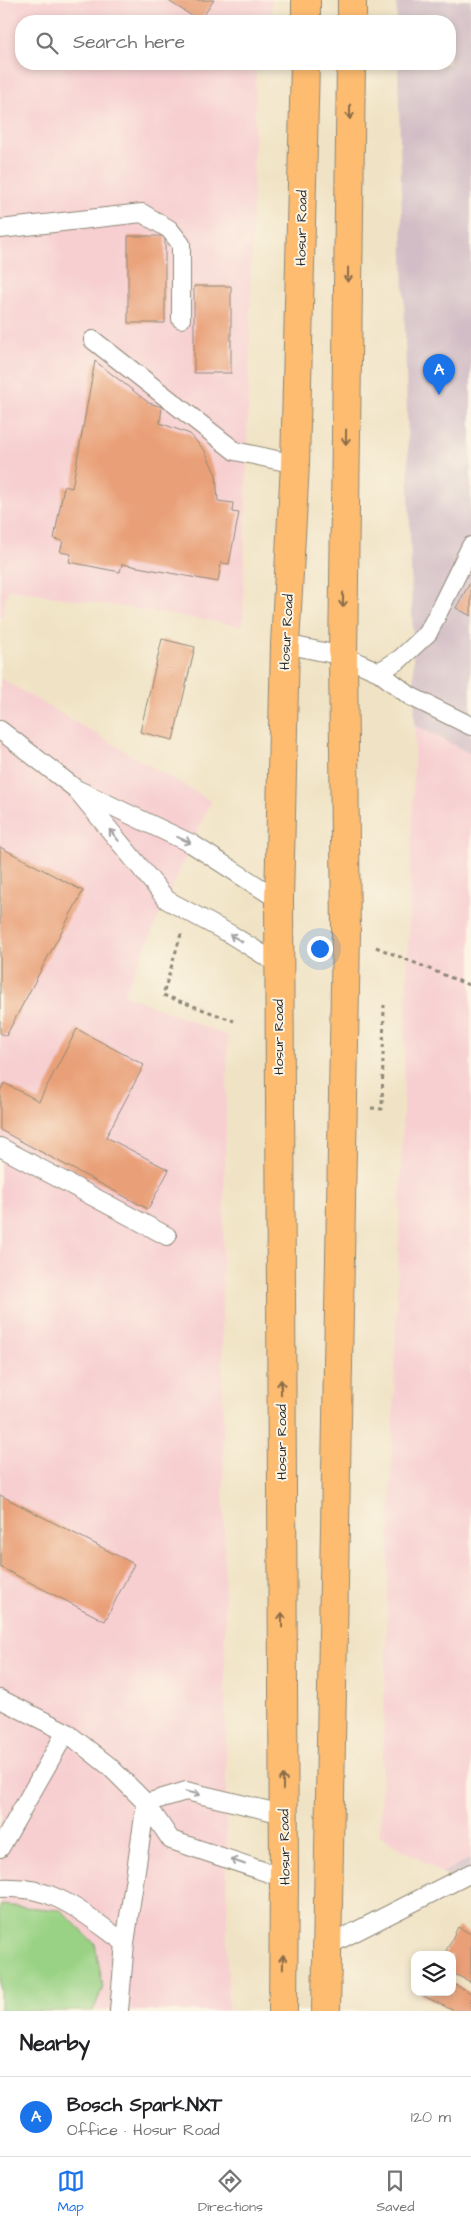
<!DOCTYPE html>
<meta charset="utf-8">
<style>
body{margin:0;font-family:"Architects Daughter",sans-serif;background:#f2f2f2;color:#202124}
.controls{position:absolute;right:15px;bottom:15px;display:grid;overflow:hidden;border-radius:10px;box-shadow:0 2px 8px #0003}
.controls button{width:45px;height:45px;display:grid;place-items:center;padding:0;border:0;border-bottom:1px solid #e0e0e0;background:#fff;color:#202124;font:25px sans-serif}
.you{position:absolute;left:319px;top:948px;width:18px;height:18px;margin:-12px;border:4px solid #fff;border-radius:50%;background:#1a73e8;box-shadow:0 0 0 8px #1a73e833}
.badge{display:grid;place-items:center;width:32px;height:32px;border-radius:50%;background:#1a73e8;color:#fff;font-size:16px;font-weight:700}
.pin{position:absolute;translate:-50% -41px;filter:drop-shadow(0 1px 2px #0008)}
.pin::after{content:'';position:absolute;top:26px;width:18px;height:15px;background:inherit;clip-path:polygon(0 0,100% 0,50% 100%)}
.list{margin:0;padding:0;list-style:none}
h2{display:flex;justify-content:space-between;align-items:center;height:65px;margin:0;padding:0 20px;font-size:21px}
h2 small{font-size:16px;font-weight:400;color:#757577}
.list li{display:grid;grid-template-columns:32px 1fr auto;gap:15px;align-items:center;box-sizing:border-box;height:80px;padding:0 20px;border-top:1px solid #e0e0e0}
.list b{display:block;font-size:19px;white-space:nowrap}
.list p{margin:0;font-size:16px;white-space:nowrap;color:#757577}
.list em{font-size:16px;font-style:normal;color:#757577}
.icon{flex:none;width:28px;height:28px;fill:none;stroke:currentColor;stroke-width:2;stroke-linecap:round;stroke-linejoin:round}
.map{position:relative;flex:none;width:471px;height:2011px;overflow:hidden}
.search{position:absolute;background:#fff;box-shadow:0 2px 8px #0003;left:15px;right:15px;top:15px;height:55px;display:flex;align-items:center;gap:12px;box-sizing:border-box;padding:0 18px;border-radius:20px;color:#757577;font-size:19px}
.sheet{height:145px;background:#fff}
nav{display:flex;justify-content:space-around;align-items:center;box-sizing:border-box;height:70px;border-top:1px solid #e0e0e0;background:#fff;font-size:14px;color:#757577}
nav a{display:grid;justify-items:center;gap:2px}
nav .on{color:#1a73e8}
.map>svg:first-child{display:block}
.built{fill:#f7cfd1}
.industrial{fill:#d2bdc6}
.green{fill:#99d284;stroke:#627e58}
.building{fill:#e9a078}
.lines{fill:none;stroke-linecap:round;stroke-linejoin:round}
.service-casing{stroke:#8e8778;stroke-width:20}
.primary-casing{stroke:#8e8778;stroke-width:30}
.path{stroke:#8e8778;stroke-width:3;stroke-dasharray:4 4;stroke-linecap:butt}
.service{stroke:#fff;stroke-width:18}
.primary{stroke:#febc70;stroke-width:28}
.oneway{stroke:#8a6c4a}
.oneway2{stroke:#a0a0a0}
.labels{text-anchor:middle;stroke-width:4;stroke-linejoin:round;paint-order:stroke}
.street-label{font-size:14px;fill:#2b2b2b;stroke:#fcf5e5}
</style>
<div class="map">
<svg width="471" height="2011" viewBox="0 0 471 2011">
<rect width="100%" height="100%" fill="#fcf5e5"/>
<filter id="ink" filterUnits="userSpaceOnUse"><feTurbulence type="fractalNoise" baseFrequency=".02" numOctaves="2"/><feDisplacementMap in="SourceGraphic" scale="10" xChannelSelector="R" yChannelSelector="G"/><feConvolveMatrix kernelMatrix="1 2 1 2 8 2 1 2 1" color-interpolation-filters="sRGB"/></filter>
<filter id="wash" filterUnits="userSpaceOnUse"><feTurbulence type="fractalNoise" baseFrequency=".0096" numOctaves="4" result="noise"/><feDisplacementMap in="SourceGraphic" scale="20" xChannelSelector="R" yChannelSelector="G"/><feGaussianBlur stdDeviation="1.12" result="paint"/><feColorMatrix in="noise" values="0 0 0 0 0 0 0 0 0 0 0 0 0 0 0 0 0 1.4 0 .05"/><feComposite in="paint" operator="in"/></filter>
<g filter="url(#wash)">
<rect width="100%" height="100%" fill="#f0e3c5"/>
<path class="built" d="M0,0H272V21H21V64H256L243,626L8,589L0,624Z
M0,678L211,801L124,994L228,1036L222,1293L228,2011H0Z
M415,725L471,754V1858L442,1873L380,1836Z"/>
<path class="industrial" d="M396,0H471V754L415,725L398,64H450V21H397Z
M471,1858V1890L442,1873Z"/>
<path class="green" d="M0,1905L61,1910L95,1944L103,1987L93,2011H0Z"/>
<g id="blocks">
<path class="building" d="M167,0H214L200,21Z
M128,236H165V323H128Z
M194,286H231V373H194Z
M95,361L149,403L162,407L160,423L190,434L205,451L216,475L218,501L233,503L232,512L239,513L229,564L221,563L218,582L122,564L120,572L69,562L71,554L60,552L63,541L54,539L64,486L72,488Z
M471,581V616L456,608Z
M162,639L195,647L173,740L140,732Z
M0,847L83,891L6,1036L0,1033Z
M77,1029L144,1065L106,1137L169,1170L148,1209L0,1130V1091L4,1083L39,1101Z
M0,1495L134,1564L105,1621L0,1567Z
M458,1927L471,1934V1982L452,1973V1955H444Z
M452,1983L471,1993V2011H454L420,1994L452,1992Z"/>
</g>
</g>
<g filter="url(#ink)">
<use href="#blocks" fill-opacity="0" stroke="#8e8778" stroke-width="1"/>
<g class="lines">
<defs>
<path id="service" d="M0,229L142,213L169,229L181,244V319
M93,340L235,451L295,464
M285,644L343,656L379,672L400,659L428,633L471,546
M379,672L410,696L471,726
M0,730L76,789
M278,964L230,934L167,900L76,789L192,844L279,900
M0,1147L167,1236
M0,1699L66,1732L109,1766L146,1803L171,1840L284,1878
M146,1803L186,1791L283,1814
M0,1848L66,1732
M0,1888C55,1885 83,1913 125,1943
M327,1946L471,1873
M119,2011L125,1943L146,1803"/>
<path id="primary" d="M306,21V0
M352,21V0
M283,2011L284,1878L279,900L285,644L295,464L305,64
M326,2011L346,934L343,656L351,64"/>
</defs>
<use href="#service" class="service-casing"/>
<use href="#primary" class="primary-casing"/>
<path class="path" d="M181,934L163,995L234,1021
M376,947L471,986
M371,1108L382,1109L384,1005"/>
<use href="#service" class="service"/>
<use href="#primary" class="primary"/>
</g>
<defs><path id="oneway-shaft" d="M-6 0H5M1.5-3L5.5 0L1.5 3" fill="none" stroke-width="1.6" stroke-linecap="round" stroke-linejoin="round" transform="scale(1.25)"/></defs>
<g class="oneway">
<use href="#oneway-shaft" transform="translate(350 112) rotate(91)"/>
<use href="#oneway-shaft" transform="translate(348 275) rotate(91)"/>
<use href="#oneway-shaft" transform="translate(346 437) rotate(91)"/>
<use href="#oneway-shaft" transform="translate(343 600) rotate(91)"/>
<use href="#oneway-shaft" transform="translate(281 1387) rotate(-90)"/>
<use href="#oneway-shaft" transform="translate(282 1620) rotate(-90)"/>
<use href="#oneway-shaft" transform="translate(283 1782) rotate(-90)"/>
<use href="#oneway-shaft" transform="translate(283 1962) rotate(-89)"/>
</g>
<g class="oneway2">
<use href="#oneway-shaft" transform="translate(114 835) rotate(-129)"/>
<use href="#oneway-shaft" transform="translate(184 840) rotate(25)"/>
<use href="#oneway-shaft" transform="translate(236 938) rotate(-149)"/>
<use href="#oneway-shaft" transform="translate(193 1793) rotate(11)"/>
<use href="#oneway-shaft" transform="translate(238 1862) rotate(-161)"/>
</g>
</g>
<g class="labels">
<g class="street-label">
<text transform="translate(301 228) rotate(-89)" y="5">Hosur Road</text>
<text transform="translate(286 632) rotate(-87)" y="5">Hosur Road</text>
<text transform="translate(278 1037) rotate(-90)" y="5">Hosur Road</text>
<text transform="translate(281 1442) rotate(-90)" y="5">Hosur Road</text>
<text transform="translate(284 1847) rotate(-91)" y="5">Hosur Road</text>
</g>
</g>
</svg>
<div class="controls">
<button><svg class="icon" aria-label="layers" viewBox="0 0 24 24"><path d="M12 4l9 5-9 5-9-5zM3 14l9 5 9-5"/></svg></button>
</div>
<div class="you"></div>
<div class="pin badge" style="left:439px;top:395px">A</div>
<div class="search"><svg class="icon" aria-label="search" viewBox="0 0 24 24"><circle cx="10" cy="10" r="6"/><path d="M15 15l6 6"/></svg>Search here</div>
</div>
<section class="sheet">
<h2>Nearby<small></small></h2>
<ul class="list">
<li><span class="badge">A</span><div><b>Bosch Spark.NXT</b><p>Office · Hosur Road</p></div><em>120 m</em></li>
</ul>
</section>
<nav>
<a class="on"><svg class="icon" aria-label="map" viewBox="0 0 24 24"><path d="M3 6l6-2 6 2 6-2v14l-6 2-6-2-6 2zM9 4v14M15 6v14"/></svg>Map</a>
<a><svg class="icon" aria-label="directions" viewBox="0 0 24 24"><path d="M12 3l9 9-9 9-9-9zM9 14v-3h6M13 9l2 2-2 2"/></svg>Directions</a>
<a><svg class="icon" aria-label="saved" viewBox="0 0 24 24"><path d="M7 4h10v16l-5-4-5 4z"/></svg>Saved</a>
</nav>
